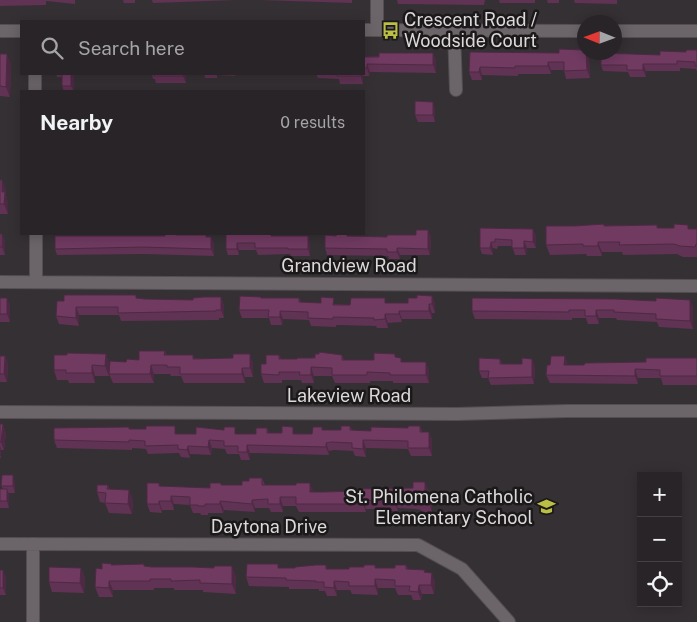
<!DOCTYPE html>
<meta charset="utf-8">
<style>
body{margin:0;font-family:"Public Sans",sans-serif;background:#302c2f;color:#f1f3f6}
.controls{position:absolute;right:15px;bottom:15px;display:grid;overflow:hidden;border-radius:0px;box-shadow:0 2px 12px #0003}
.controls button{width:45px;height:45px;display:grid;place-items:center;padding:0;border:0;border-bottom:1px solid #444144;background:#282427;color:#f1f3f6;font:25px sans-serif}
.compass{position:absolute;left:577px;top:15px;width:45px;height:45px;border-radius:50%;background:#282427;box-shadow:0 2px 12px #0003;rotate:271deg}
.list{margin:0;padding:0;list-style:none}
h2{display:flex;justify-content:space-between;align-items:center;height:65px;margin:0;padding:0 20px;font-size:21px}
h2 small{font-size:16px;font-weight:400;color:#a5a4a7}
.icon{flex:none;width:28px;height:28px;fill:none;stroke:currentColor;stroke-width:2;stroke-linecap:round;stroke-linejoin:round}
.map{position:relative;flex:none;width:697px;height:622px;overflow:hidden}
.search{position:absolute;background:#282427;box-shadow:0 2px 12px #0003;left:20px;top:20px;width:345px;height:55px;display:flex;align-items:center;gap:12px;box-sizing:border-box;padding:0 18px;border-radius:0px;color:#a5a4a7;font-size:19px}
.panel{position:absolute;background:#282427;box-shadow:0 2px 12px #0003;left:20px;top:90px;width:345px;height:145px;border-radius:0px}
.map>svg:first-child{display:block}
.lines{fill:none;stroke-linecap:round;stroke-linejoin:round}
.minor-casing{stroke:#534e51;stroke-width:14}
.minor{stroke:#6b6569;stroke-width:12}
.wall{fill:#603253}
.shaded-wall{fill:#4e2944}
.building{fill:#703a61;stroke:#4e2944}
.labels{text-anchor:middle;stroke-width:5;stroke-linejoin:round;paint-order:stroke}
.poi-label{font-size:18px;fill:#ddd9db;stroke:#1b191a;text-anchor:start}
.street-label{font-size:18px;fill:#ddd9db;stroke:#1b191a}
</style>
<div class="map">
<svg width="697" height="622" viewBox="0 0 697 622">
<rect width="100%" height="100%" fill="#353034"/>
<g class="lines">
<defs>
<path id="minor" d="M377,0V30
M364,30L584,31
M454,30L456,90
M0,31H21
M614,31H697
M35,74V91
M36,234V282
M0,282L697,286
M0,412L457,414L567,411H697
M0,544L418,545L462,569L509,622
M33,622V544"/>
</defs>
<use href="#minor" class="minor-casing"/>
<use href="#minor" class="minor"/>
</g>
<path class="wall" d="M0,0H75V4L46,1V5L0,6Z
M123,0H135V3H124Z
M152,0H236L153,3Z
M259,0H352V3Z
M397,0H485L484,5L398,4Z
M499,0H535V3H500Z
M547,0H559V3H548Z
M574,0H617V4L575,3Z
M697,50V71L696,69L680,68V71H646V77H630L628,72L603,71L601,65L660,55L686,52Z
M470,52L589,58L590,78L566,79L564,70H551V74H518V76L482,75V80H472L469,72Z
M433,53L436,61V73L370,72L369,76H363V84H340L339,79L318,78L316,74H312H364V57Z
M0,54L11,64L10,97L0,96Z
M56,74H74V91H64L62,86V77H57Z
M152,74H186V83H156L155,79H153Z
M204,74H235V76L217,75V78H205Z
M265,74H282V75L266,74Z
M435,108V122H418L415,115Z
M0,180L6,190V196L8,203V214H0Z
M657,225L658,228L697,229V257H683L677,254L623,255L622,252H602V256H587L586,254L550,255L546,245L574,226Z
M480,228L533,229L536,236V248H527L526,255H515L512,246H498L497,249L493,248V255L482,254L480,248Z
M428,230L431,237L430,255H400V259H389L388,256L327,255L325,248L336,236L387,237L416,235Z
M0,234H2L5,242V255H0Z
M165,234H177V235L211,237L214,244V256L144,254L57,255L55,249L165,236Z
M226,234L273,236L310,243V256H291L290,254L258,255L256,250H239V255H228L226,249Z
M432,296L435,304V313H432V319H402V322L388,323V328H377L376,326L336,325V327L311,326L309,320L283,319L282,325H271L269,318H242L239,310L262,298H299L301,302L350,305L387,303H408L417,298Z
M221,297L224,306V318H219V320L121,321L119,315H79V326L59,324L56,316L64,301L137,298L145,299L193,300Z
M0,298H7L10,306V322H0Z
M690,300L693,308V329L659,327L657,322L617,320L616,318H599V324H588L586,318H572V320L475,319L472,311Z
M165,351L166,355H193L194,358L253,364V377H245V383H184L181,376H171L170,374H154V383H113L109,374L126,362L139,360Z
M106,354L109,364V376H95V383H69L68,380H57L54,370Z
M279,355L281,359H297L342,355L344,360H374L396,358L402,362L429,370V383H393V381H370V383H335L332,376H314V383H302L301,380H282V383H264L261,374L266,364Z
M0,356H5L8,364L7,382H0Z
M697,358V385H663L661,378H638V384L550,383L546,375L550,365H584L646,362Z
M500,359L502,364L535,365L534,384L491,385L488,378H482L479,371Z
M0,424L6,433L4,450H1V458H0Z
M350,426L352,430L371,431L408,428L420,426L422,432H429L432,440V456H411L408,449L366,448V457L355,456L353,451L334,450L329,451V455L250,453V460H241L239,454H227L225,449L212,448L211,455L190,454V458L181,457L179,453L148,454L146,449L132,448V450L57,448L54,440L129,427L130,429L178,434H256L267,428L269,433L312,434L322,427L323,430H341Z
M262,478L265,485L313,491V492H325L413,488L425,482L428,490V493H429L432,502V512H422L421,510L416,509L398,508V511H387L386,509H366V512H299L296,506H283V512H271L269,508H255V512L224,510L223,513H208V515H201L200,513H193L190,505L174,504V510H162V513L150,512L147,504L159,483L160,487L210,488L222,485H242L249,481Z
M15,482V493H8L9,496V508H0V489H3L1,486Z
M108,485L109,489L129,490L133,500L132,514L109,513L105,503L100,502L97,492Z
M112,564V565L145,566L236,576V594L203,592V590H174V588H154V590H113V597H99L95,587Z
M326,565L327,569H349L375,565L376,568H395L406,565L408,569L425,572L435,581L434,594H422L421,600H413L411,595H398L395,588H378V595L352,594L350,590H337V596H327L325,591H319V589H289V587L249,586L246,577L280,568H295Z
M81,568L85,578L84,593L52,592L49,582Z
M0,570L6,577V595H0Z"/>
<path class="shaded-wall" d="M586,52L589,58L590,78L587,70Z
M433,53L436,61V73L433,65Z
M7,54L11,64L10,97L6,87Z
M548,62L551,70V74L548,66Z
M367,64L370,72L369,76L367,68Z
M643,64L646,71V77L643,70Z
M480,67L482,75V80L479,72Z
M71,74H74V91L71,86Z
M183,74H186V83L183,76Z
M360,74H362L363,76V84Z
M433,102L435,108V122L433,115Z
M2,180L6,190V196L8,203V214L4,204L2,192Z
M533,229L536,236V248L533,242Z
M428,230L431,237L430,255L428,249Z
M2,234L5,242V255L2,247Z
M308,236L310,243V256L308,249Z
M211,237L214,244V256L211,249Z
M524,241L527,248L526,255L524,248Z
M491,242L493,248V255L490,248Z
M598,242L602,252V256L598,246Z
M237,243L239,250V255L237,249Z
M397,248L400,255V259L397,252Z
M432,296L435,304V313L432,304Z
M221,297L224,306V318L221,310Z
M7,298L10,306V322L7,314Z
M690,300L693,308V329L690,321Z
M429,304L432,313V319L429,311Z
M76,307L79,315V326L76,318Z
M596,310L599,318V324L596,316Z
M280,311L283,319L282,325L280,317Z
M399,311L402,319V322L399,314Z
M385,314L388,323V328L385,319Z
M106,354L109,364V376L105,366Z
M250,354L253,364V377L250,368Z
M5,356L8,364L7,382L4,374Z
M565,356L568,364L567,373L564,365Z
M532,359L535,365L534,384L532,377Z
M426,362L429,370V383L426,375Z
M92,365L95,376V383L92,373Z
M151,365L154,374V383L150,374Z
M311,367L314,376V383L311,375Z
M242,368L245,377V383L242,374Z
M635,369L638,378V384L635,376Z
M3,424L6,433L4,450L1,442Z
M429,432L432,440V456L429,448Z
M209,440L212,448L211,455L208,447Z
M363,440L366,448V457L363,449Z
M326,443L329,451V455L326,447Z
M247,445L250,453V460L247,452Z
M0,446L1,450V458L0,455Z
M188,446L190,454V458L187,450Z
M13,475L15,482V493L13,486Z
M425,482L428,490V502L425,493Z
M310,483L313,491V501L310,492Z
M7,489L9,496V508L7,501Z
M129,490L133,500L132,514L128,504Z
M429,493L432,502V512L429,504Z
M171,496L174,504V510L171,501Z
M280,497L283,506V512L280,504Z
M252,500L255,508V512L252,504Z
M363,500L366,509V512L363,504Z
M395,500L398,508V511L395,503Z
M159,501L162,510V513L159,504Z
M220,501L224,510L223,513L220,504Z
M232,566L236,576V594L232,584Z
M81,568L85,578L84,593L80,583Z
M3,570L6,577V595L3,588Z
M432,573L435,581L434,594L431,585Z
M375,579L378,588V595L375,586Z
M109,581L113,590V597L109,588Z
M334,581L337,590V596L334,588Z
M419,585L422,594L421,600L418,592Z"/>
<path class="building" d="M559,49L584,50V52H586L587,70L564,71V62H548V66H515V68L480,67L479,72H469L470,52L559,53Z
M686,50H697V66H695V62L677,61V64H643V70H627V65H601V53L660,55V51L686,52Z
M379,53H433V65L367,64V68H364V57H379Z
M0,54H7L6,87L0,86Z
M62,74H71V86H62Z
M154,74H183V76H154Z
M337,74H360V76H337Z
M415,101L433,102V115H415Z
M0,180H2V192H5L4,204H0Z
M604,224V226L657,225V228H674V224L688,225V229H697V244H696L695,247L680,246L674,244L619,245L620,242H598V246H583V244L546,245V226H574Z
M480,228L533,229V242L524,241V248H512V240L495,239V242H491L490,248H480Z
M416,230H428V249L397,248V252H387V249L325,248V235L336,236L337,234H347V236L387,237V235H416Z
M0,234H2V247H0Z
M165,234H176V235H206V237H211V249L142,247L55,249V236H165Z
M226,234H271V236H308V249H288V248H255V243H237V249H226Z
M64,295H136V298L145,299L193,300V298L204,297H221V310H216V311L118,313V307H76V318L56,316L57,301H64Z
M417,295L432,296V304H429V311H399V314H385V319L374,320V318L333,317V319L308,318V312L280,311V317H268L269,310H239L240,296L261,297V298H299V302L321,303V297L334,298L333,305H350L351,298H385V303H408V298H417Z
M0,298H7V314H0Z
M472,298L615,299L656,301V298L690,300V321L656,319V314L614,312V310H596V316H585V310H569V312L472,311Z
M139,351H165L164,355H193V359L233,358V354H250V368H242V374H180V367H167V365H151L150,374H109L110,361L126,362L127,359L139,360Z
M319,352L342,355V360H374V353L395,354V357L401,358V362H426V375H390V373L367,372V375H332V368L311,367V375H299L300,372H279V375L261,374V364H266V355H279V359H297V358H315V354H319Z
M67,353L106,354L105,366L92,365V373H66V370H54V355H67Z
M0,356H5L4,374H0Z
M551,356H565L564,365H584L585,363L646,362V358H697V376H660V370L635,369V376L546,375L547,365H550Z
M479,358L500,359V364H522V358L532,359V377L488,378L489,371H479Z
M0,424H3L1,442H0Z
M146,426H175V434H196V427L224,430V427H235V434H256V428H267V433H282V426L293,427V434H312L313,427H322V430H341V426H350V430L371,431V427L408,428V426H420V432H429V448H408V441L363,440V449L352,448V443L331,442L326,443V447L247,445V452H238V446H224V441L209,440L208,447L188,446L187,450L178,449V445L145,446V441L129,440V442L54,440V428L129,427V429H146Z
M2,475H13V486H1Z
M249,478H262V485H296V483H310V492H325L353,491V489L413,488V482H425V493H429V504H419V502L413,500H395V503H384V501L363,500V504H296V497H280V504H268V499L252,500V504L220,501V504H205V506H198V505H190V497L171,496V501H159V504H147V483H159V486L210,488V483H221V485H242V481H249Z
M97,485H108L107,489L129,490L128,504L105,503L106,493L97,492Z
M0,489H7V501H0Z
M102,563L112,564L111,565L144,564V566L151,567H193L214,568V566H232V584L200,583V580L171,581V579H150V581H109V588L95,587L96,568L102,569Z
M247,564H278V568H295V567L316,565H326V569H349V567H364V565H375V568H395V565H406V569L425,570L424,572L432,573L431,585H419L418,592L409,591L410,586H395V580L375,579V586H349V582L334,581V588L324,587V582H316V581L286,580V578L246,577Z
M49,567L81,568L80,583L49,582Z
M0,570H3V588H0Z"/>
<defs>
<symbol id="bus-bare" viewBox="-9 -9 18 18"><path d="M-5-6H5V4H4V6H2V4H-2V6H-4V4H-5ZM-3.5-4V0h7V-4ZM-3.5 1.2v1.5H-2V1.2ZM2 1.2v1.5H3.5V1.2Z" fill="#bbc044" stroke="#1b191a" stroke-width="2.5" paint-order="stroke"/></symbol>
<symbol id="school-bare" viewBox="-9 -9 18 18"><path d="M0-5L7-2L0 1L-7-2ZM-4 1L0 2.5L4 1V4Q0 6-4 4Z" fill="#bbc044" stroke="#1b191a" stroke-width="2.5" paint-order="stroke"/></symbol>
</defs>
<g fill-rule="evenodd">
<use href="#bus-bare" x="378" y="18" width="25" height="25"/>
<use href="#school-bare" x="534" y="494" width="25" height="25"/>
</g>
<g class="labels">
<g class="poi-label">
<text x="404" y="26">Crescent Road /<tspan x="404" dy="21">Woodside Court</tspan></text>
<text x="533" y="503" text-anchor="end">St. Philomena Catholic<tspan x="533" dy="21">Elementary School</tspan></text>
</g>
<g class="street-label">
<text x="349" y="272">Grandview Road</text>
<text x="349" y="402">Lakeview Road</text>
<text x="269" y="533">Daytona Drive</text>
</g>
</g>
</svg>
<div class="controls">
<button>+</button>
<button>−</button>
<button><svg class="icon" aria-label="locate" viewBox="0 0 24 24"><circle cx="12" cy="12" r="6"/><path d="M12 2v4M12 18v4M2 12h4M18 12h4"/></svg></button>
</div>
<svg class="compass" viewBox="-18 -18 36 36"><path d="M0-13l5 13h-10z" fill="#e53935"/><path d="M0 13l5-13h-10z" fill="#a5a4a7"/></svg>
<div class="search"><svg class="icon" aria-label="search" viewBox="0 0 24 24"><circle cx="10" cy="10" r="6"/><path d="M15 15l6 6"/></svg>Search here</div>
<section class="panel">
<h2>Nearby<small>0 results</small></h2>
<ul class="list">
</ul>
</section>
</div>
